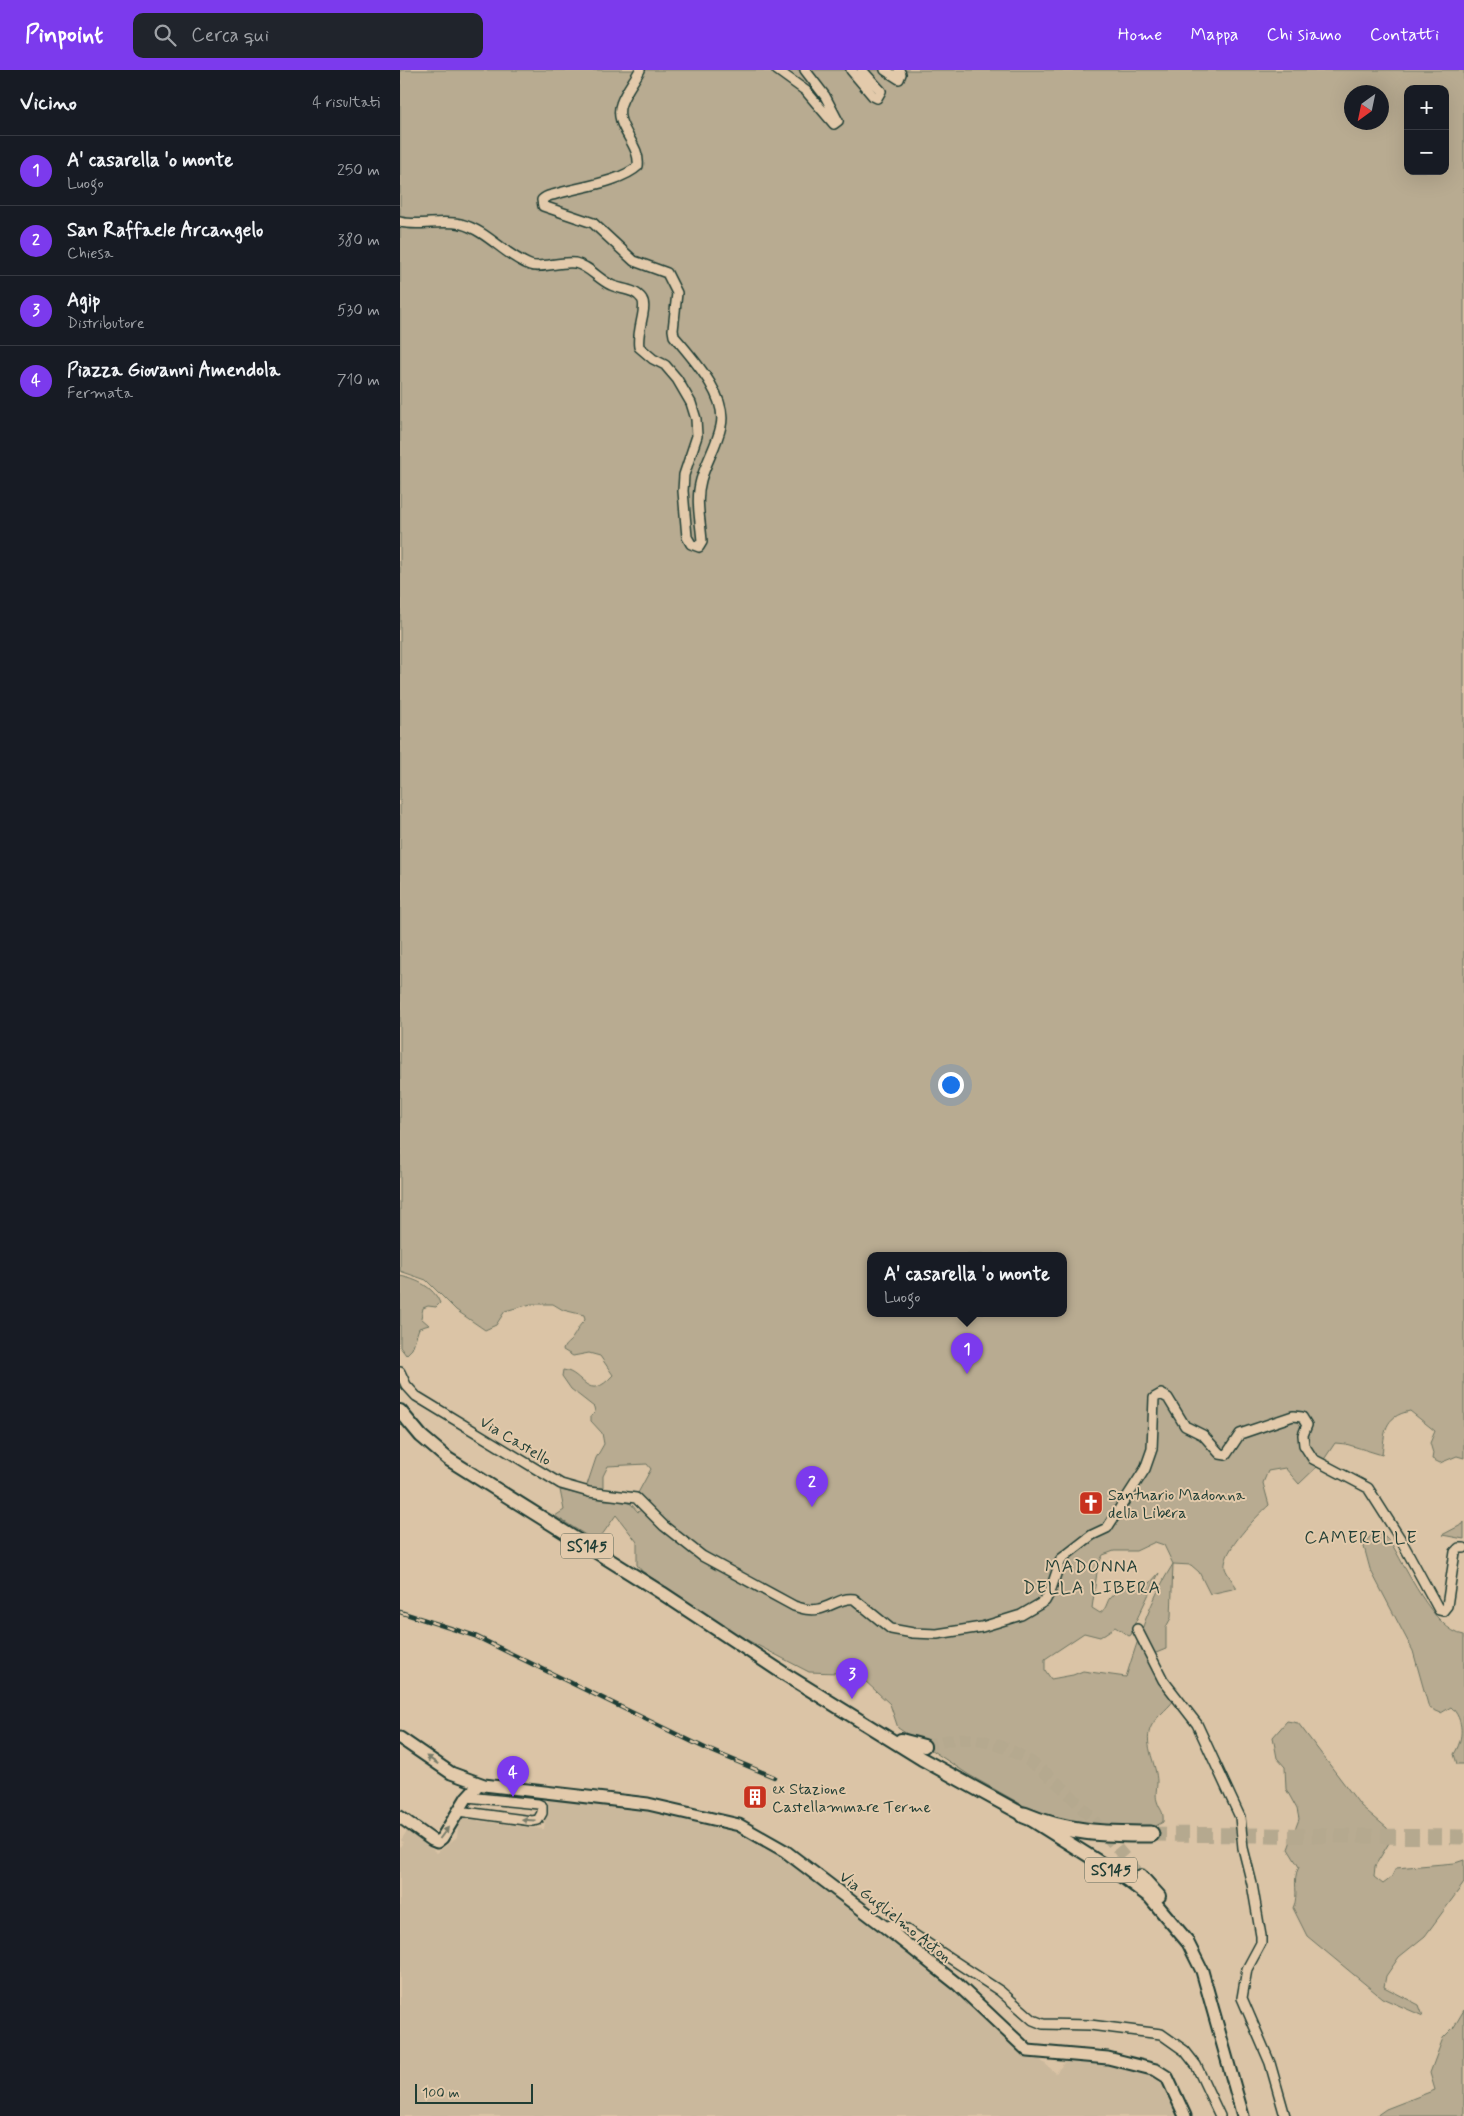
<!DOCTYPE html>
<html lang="it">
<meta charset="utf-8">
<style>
body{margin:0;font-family:Mynerve,sans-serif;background:#20242c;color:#f1f3f6}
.controls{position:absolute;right:15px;top:15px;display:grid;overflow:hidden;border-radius:10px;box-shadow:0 5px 20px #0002}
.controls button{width:45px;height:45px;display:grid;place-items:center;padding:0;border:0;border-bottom:1px solid #363941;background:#171b24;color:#f1f3f6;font:25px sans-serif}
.compass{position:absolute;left:944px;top:15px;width:45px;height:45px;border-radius:50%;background:#171b24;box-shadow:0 5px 20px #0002;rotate:213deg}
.scale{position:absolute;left:15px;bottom:12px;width:118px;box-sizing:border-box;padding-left:5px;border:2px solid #1f3d34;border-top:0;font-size:14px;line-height:18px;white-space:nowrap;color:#1f3d34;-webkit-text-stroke:4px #e3caab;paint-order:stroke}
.you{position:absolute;left:550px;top:1014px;width:18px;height:18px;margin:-12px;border:4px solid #fff;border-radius:50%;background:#1a73e8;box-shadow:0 0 0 8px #1a73e833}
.badge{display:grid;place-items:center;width:32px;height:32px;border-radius:50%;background:#7c3aed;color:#fff;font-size:16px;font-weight:700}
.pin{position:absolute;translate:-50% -41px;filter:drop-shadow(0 1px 2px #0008)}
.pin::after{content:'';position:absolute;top:26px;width:18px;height:15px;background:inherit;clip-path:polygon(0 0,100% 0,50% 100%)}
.popup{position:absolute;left:467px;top:1182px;width:200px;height:65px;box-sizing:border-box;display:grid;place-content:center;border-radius:10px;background:#171b24;filter:drop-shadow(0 1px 4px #0005);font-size:16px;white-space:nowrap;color:#9ea1a6}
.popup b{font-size:19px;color:#f1f3f6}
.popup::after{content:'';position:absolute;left:50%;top:100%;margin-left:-10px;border:10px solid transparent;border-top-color:#171b24}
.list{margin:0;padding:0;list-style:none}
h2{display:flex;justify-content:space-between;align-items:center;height:65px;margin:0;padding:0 20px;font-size:21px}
h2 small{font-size:16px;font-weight:400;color:#9ea1a6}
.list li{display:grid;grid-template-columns:32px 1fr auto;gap:15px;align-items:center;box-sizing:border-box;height:70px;padding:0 20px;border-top:1px solid #363941}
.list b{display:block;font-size:19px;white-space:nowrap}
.list p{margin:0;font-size:16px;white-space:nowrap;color:#9ea1a6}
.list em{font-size:16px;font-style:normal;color:#9ea1a6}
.icon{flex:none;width:28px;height:28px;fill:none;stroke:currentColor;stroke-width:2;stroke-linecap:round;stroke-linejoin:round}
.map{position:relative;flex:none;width:1064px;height:2046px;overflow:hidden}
header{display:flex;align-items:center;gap:30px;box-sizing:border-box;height:70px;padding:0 25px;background:#7c3aed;color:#fff}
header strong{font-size:24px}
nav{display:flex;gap:28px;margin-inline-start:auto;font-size:18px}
.search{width:350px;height:45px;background:#20242c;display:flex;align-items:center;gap:12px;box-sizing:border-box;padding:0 18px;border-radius:10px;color:#9ea1a6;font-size:19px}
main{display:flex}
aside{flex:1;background:#171b24}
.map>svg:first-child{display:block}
.built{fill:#cab89c}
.green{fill:#b8ab91;stroke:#6c7462;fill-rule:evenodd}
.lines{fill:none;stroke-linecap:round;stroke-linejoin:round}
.primary-tunnel{stroke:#b5a98f;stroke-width:12;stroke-dasharray:12 6;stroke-linecap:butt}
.highway-tunnel{stroke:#b5a98f;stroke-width:15;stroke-dasharray:15 8;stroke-linecap:butt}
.street-casing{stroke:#1f3d34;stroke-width:12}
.secondary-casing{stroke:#1f3d34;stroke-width:15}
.primary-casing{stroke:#1f3d34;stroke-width:16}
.highway-casing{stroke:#1f3d34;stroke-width:19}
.street{stroke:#e3caab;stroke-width:9}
.secondary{stroke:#e3caab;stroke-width:11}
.primary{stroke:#e3caab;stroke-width:12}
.highway{stroke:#e3caab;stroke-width:15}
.rail-casing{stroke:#1f3d34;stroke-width:4.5}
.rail{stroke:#e3caab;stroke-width:2.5;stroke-dasharray:8;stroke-linecap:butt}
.oneway{fill:#777c6a}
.labels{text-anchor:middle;stroke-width:4;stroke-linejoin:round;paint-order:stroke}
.shield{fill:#e3caab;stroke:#5a6758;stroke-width:1}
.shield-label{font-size:15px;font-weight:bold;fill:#1f3d34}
.street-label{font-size:16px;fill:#1f3d34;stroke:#e3caab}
.poi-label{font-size:16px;fill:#1f3d34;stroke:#e3caab;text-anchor:start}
.neighbourhood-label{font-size:18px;letter-spacing:1px;fill:#1f3d34;stroke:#e3caab}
</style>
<header>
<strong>Pinpoint</strong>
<div class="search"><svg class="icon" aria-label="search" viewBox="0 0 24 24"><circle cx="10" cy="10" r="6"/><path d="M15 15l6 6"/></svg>Cerca qui</div>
<nav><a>Home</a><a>Mappa</a><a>Chi siamo</a><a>Contatti</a></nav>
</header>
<main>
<aside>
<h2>Vicino<small>4 risultati</small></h2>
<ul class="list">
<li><span class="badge">1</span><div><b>A' casarella 'o monte</b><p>Luogo</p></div><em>250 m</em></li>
<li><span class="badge">2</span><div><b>San Raffaele Arcangelo</b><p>Chiesa</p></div><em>380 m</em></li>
<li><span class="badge">3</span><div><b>Agip</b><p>Distributore</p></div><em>530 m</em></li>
<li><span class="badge">4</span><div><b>Piazza Giovanni Amendola</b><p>Fermata</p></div><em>710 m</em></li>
</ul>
</aside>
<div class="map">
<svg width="1064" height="2046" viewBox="0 0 1064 2046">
<rect width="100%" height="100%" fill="#dbc4a6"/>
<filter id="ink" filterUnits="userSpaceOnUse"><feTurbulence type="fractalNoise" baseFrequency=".02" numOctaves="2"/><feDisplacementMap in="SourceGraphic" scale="10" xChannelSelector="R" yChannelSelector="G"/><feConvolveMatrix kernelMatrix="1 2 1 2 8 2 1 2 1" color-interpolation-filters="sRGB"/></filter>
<g filter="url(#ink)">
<path class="built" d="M148,1727L226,1735L325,1754L369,1777L439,1828L531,1900L625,1983L638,1988L656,2003L667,1989L741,1998L761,2009L770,2018L780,2046H0V1777L3,1772L1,1770L7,1761L37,1783L57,1767L59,1746L77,1748L78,1751L144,1759Z"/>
<path class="green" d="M0,0H1064V1388L1057,1386L1040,1393L1032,1389L1033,1383L1030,1373L1035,1361L1010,1341C983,1347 985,1362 982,1385L946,1374L935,1373L923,1391L899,1414L885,1398L868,1401L863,1413L869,1435C857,1446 822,1481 825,1498C827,1504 834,1513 837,1518L810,1524L799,1502L791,1495L773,1494L771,1548L766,1557V1579L746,1587L774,1630C767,1640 754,1648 750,1659C744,1676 757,1695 757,1712C757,1718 755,1725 757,1731C760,1741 764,1740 763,1752L754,1757H711L664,1752L644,1747L569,1705L498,1658L490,1634L464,1610L437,1603L409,1602L334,1563L242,1501L237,1495V1472L216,1445L197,1472L155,1446L164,1440L160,1420L205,1430H219L231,1434L238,1442L248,1435L238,1423L251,1399L247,1394L208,1396L203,1406V1418L199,1421L186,1418L196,1388L204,1374L202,1363L191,1351V1346L195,1342L194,1337L171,1319L162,1306L163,1300C184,1302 187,1334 213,1305L200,1286L189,1283L173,1286L163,1280C165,1273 170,1273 173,1267C178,1260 178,1256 185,1250L184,1245L163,1240L153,1234H131L105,1241L96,1255L85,1260L56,1240L26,1210L0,1201ZM1008,19H1045V101H1008ZM952,22H982V52H952ZM471,1185H663V1243H471ZM755,1472L764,1475L773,1494C751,1528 738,1569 726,1607L683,1601L673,1605L651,1609L645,1600V1589L684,1563L700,1567L715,1557L729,1566L731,1565L734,1555L759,1503L750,1513C736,1513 718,1517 709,1529C706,1535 706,1539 700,1543L692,1538L698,1495L703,1485L714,1481H736Z
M0,1206C16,1209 34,1217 40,1233L36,1237L28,1236L23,1238L21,1248L29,1255L19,1258L12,1279L6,1285L0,1277Z
M1064,1452V1469L1042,1465L1063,1454Z
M982,1465L990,1471C1005,1496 1034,1561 1064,1565V1694H1057L1054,1684C1064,1669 1064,1649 1051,1637L1041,1643L1029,1638L1013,1581L970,1499L963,1473L971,1466Z
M887,1651L898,1653L961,1736L987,1758L992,1768L975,1796L974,1807L983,1814L991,1808L996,1798L1055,1793L1064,1790V1813L1025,1866L999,1887L986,1906L984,1917L1019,1935L1023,1946L982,1928L907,1866L893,1838C900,1824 891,1811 899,1797L888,1779L899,1749L897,1739L886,1719L885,1697L877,1688L873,1667Z
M1064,1940V2046H976L986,2039L1035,2020L1030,2003L1043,1968L1054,1957Z"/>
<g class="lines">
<path class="primary-tunnel" d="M524,1676C537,1673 551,1668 565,1669C640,1671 695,1755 741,1806"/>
<path class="highway-tunnel" d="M751,1764L1064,1767"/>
<defs>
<path id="street" d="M377,0L406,21L434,54L438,51L425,26L405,0
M451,0L473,26L477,28L481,21L462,0
M485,0L499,9L501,4L499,0
M0,152C20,157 41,149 61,154C88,161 104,185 130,195C141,199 160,191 175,193C189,196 198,209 211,215C221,220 234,218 242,229C248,238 236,261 239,277L253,289L265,295L277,309L291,333L296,349L297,366L284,405L283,421L287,467L291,474L299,477L302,472C301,452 295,431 301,410C306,392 317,375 321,356C328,326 292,288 274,266L273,260L277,223L267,203L234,191L193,153L143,136L142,130C147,125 150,126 156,124C179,117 221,112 238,96C241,74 213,56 221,34C225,22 234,11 240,0
M0,1302L6,1315L16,1326L161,1414L189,1422L236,1428L264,1456L302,1486L394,1536C403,1539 410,1541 419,1539C431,1537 441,1527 454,1529L491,1559L513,1563L537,1564L582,1557L621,1545L645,1531L650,1522L661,1489L692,1465L707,1458L745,1399L752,1379L754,1328L761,1324L768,1328L785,1356L803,1365L820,1384L826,1385L840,1364L893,1346L902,1347L907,1355L903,1365L904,1375L913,1389L968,1418L1001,1470L1039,1540L1043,1541L1047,1536L1055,1482L1059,1478H1064
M737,1559L763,1610L797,1654L840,1747L843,1778L852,1814L861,1866V1873L847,1899L842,1928L870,1993L885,2046
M58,1741L132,1751L138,1750L142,1743V1736L138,1734L67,1727
M485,1857L494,1854L507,1860L600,1921L633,1950L643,1954L690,1955L761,1964L785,1981L796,1995L820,2046"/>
<path id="secondary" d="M0,1668L51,1703L84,1715L248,1734L339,1755L385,1781L485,1857L557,1914L628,1981L708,1988L756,2000L767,2007L785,2046
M0,1747L32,1770L37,1772L42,1768L67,1727L79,1714
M787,1871L802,1901L843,2046"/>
<path id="primary" d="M0,1341L21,1366L48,1389L262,1523L383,1603L522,1689L624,1745L726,1809L750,1827L787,1871
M501,1670L524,1676
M741,1806L759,1826"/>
<path id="highway" d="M624,1745C666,1763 705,1764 751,1764"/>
</defs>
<use href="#street" class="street-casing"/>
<use href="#secondary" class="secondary-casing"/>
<use href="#primary" class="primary-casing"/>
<use href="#highway" class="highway-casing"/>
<use href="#street" class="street"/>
<use href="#secondary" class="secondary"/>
<use href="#primary" class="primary"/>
<use href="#highway" class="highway"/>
<defs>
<path id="rail" d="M0,1542L75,1566L307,1679L374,1707"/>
</defs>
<use href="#rail" class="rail-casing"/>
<use href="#rail" class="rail"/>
</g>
<defs><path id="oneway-solid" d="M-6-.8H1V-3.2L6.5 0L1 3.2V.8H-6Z" transform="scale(1.25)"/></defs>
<g class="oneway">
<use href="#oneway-solid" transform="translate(32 1690) rotate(-146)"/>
<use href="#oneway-solid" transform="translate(128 1750) rotate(-176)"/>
<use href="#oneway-solid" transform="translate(44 1763) rotate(-53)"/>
</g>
</g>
<defs>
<symbol id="church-square" viewBox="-11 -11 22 22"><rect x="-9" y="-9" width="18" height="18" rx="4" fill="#c8321e" stroke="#e3caab"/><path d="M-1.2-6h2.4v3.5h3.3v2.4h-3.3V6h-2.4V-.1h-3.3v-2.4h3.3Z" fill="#fff"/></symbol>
<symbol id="building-square" viewBox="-11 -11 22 22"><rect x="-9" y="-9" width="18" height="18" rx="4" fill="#c8321e" stroke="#e3caab"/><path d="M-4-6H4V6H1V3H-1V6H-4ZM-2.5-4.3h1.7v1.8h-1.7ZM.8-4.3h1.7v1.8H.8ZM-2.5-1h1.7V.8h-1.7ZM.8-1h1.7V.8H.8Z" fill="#fff"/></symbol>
</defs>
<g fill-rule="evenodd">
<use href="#church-square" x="677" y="1419" width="28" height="28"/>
<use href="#building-square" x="341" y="1713" width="28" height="28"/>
</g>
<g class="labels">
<g class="shield">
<rect x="161" y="1463.5" width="52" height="25" rx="4"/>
<rect x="685" y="1787.5" width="52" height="25" rx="4"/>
</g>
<g class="shield-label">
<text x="187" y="1481">SS145</text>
<text x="711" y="1805">SS145</text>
</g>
<g class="street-label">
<text transform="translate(116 1370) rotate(31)" y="6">Via Castello</text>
<text transform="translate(496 1846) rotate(38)" y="6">Via Guglielmo Acton</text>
</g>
<g class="poi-label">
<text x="708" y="1430">Santuario Madonna<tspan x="708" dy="18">della Libera</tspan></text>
<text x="372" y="1724">ex Stazione<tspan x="372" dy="18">Castellammare Terme</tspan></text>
</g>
<g class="neighbourhood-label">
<text x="961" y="1473">CAMERELLE</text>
<text x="692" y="1502">MADONNA<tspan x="692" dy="21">DELLA LIBERA</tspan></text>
</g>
</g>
</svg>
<div class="controls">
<button>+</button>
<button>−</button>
</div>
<svg class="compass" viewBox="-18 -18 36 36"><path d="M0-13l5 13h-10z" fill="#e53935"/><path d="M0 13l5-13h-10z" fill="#9ea1a6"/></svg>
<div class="scale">100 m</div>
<div class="you"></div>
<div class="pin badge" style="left:567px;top:1304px">1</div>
<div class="popup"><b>A' casarella 'o monte</b>Luogo</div>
<div class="pin badge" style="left:412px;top:1437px">2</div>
<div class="pin badge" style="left:452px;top:1629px">3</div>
<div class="pin badge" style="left:113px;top:1727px">4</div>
</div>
</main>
